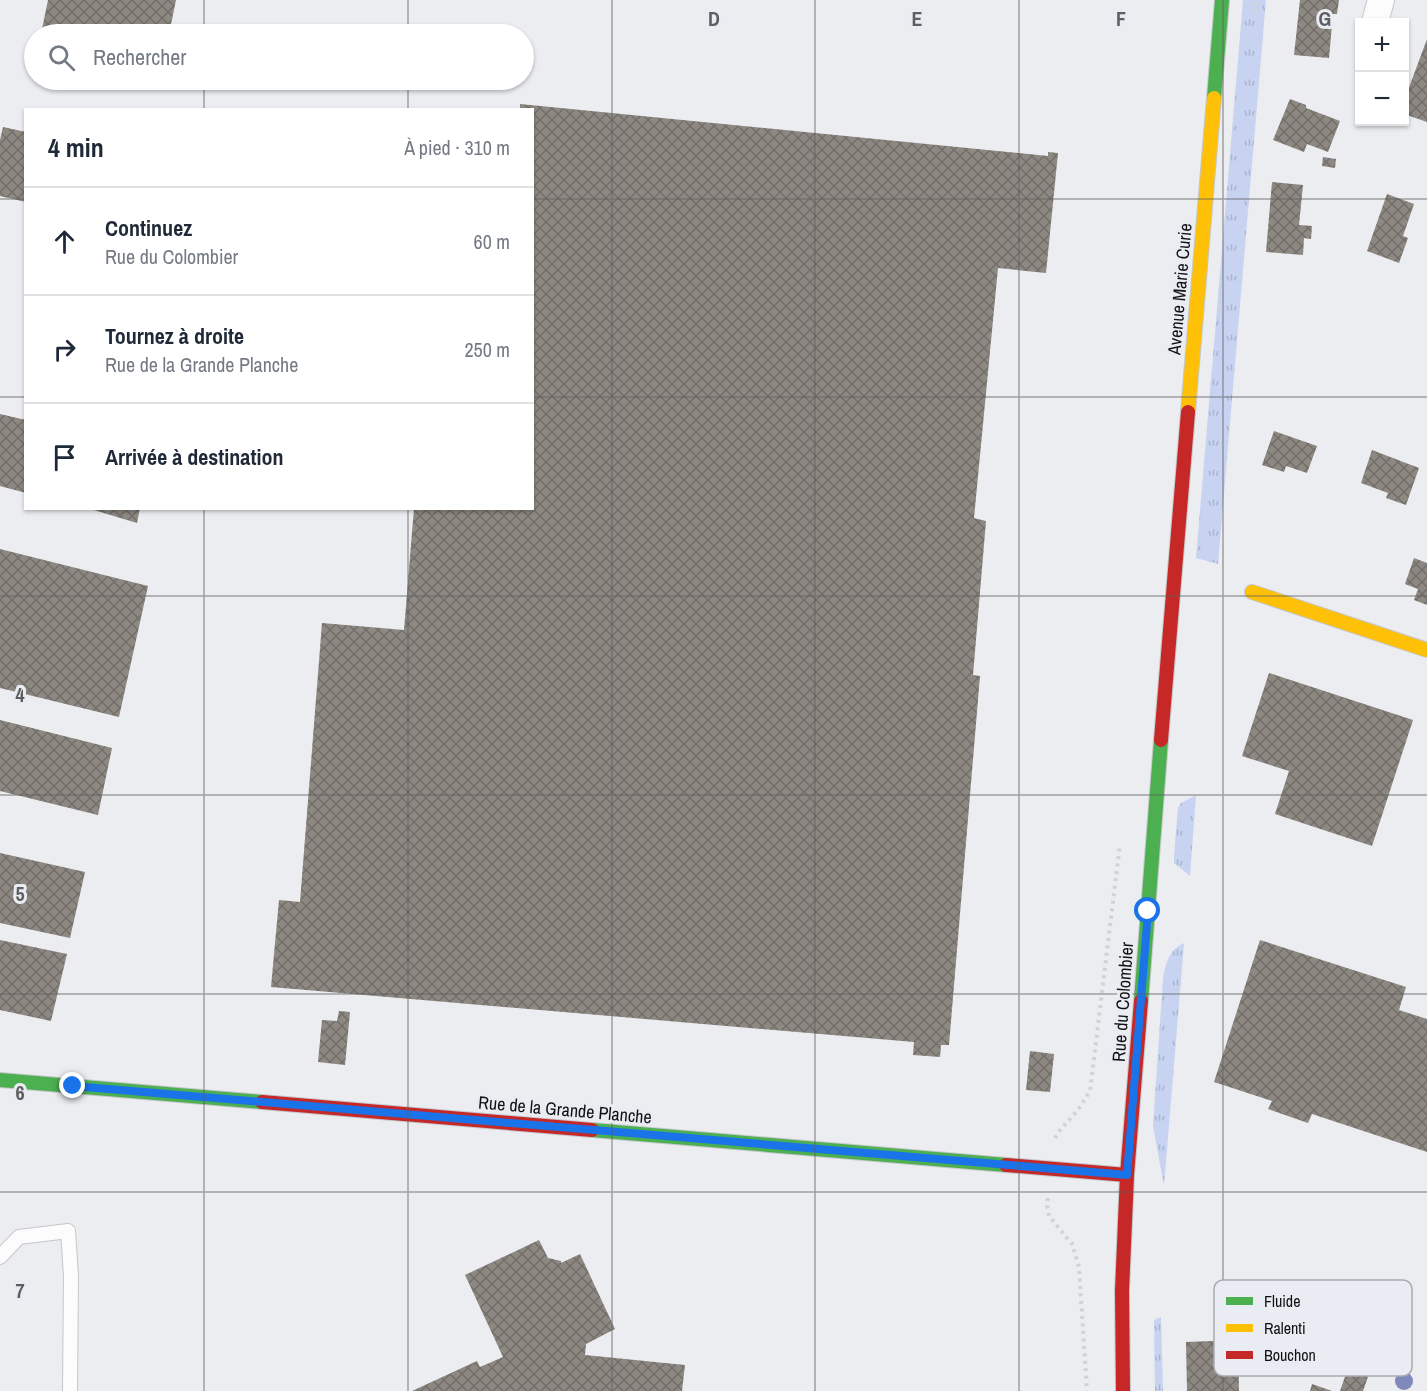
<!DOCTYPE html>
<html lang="fr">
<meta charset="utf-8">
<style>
body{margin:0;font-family:"Archivo Narrow",sans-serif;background:#f6f6f7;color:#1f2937}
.controls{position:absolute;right:18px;top:18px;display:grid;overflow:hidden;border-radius:0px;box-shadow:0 2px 4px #0004}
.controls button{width:54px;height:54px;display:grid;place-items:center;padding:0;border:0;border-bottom:2px solid #e0e1e3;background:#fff;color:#1f2937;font:30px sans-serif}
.stop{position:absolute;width:18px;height:18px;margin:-14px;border:4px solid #1a73e8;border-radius:50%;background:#fff}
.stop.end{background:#1a73e8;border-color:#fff;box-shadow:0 2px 6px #0008}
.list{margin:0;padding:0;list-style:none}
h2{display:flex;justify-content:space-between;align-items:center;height:78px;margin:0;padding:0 24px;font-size:26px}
h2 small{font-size:20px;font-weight:400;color:#747a83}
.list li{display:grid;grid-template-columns:39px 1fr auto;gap:18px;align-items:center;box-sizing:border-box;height:108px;padding:0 24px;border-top:2px solid #e0e1e3}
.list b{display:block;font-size:22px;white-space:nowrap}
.list p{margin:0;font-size:20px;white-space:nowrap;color:#747a83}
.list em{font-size:20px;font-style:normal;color:#747a83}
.icon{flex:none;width:33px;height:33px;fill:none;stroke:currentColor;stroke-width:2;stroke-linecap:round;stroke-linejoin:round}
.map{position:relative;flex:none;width:1427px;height:1391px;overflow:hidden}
.search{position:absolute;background:#fff;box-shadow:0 2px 4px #0004;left:24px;top:24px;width:510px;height:66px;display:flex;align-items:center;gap:15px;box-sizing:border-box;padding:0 21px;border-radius:33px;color:#747a83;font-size:22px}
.panel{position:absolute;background:#fff;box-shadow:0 2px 4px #0004;left:24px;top:108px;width:510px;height:402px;border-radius:0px}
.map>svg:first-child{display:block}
.grass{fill:url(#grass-tufts)}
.building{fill:url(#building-cross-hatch)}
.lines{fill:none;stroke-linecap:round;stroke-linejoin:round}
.lane-casing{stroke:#c6c7ca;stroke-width:16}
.street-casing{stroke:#c6c7ca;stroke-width:28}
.fast-casing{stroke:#c6c7ca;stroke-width:16}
.slow-casing{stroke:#c6c7ca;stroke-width:16}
.jam-casing{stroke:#c6c7ca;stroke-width:16}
.path{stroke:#d2d2d2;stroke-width:4;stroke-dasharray:3 4.5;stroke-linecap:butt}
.lane{stroke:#fcfcfd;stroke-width:14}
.street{stroke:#fcfcfd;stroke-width:26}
.fast{stroke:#4caf50;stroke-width:14}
.slow{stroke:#ffc107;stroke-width:14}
.jam{stroke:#c62828;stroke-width:14}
.tree{fill:#7f89bb}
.route{stroke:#1a73e8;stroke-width:8}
.grid{fill:none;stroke:#5d5e60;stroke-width:1.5;stroke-opacity:0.55}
.labels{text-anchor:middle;stroke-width:6;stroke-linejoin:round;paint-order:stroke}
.street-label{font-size:18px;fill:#111113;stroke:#e9ecf2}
.key{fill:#e9ecf2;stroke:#a8aaaf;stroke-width:1.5}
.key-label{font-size:16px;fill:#111113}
.grid-label{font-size:20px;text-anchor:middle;font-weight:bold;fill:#5d5e60;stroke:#e9ecf2;stroke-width:6;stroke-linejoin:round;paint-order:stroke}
</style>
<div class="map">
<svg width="1427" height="1391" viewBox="0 0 1427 1391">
<defs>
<pattern id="grass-tufts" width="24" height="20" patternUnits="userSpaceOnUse" patternTransform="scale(1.5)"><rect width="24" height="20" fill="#c8d3f1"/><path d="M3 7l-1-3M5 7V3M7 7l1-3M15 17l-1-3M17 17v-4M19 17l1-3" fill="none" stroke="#abb4ce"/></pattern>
<pattern id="building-cross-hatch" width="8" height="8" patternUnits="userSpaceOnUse" patternTransform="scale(1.5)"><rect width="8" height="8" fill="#8e8882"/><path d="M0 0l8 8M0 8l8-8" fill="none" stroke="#736e69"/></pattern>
</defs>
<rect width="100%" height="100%" fill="#ebedf0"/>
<path class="grass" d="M1243,0H1266L1218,564L1196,558Z
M1196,795L1190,876L1174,863V856L1178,808L1181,803Z
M1184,943L1164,1186L1153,1126L1163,978C1166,963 1169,950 1184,943Z
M1161,1317L1163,1391H1155L1154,1320Z"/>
<path class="building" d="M48,0H176L169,34H41Z
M1300,0H1339L1337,14H1333L1329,58L1294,55Z
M1427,39V122L1404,114V101Z
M1290,99L1306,105V108L1340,121L1328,152L1307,144L1304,152L1273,140Z
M520,104L1048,156V152L1058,153L1046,273L998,268L974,518L986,521L973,675L980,676L949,1045H941L940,1057L913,1055L914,1042L271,987L279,900L300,902L322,623L404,630L414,508H532V110H520Z
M3,127L26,132V202L0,196V140Z
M1323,157L1336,159L1335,168L1322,166Z
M1272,182L1303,185L1299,225L1312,226L1311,239L1304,238L1303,255L1266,252Z
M1387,194L1414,204L1403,236L1408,238L1399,263L1367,251Z
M0,414L26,420V493L0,486Z
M1274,431L1317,446L1307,473L1286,466L1284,472L1262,465Z
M1372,450L1419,468L1406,505L1386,498L1388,493L1361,483Z
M87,508H140L137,523Z
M0,549L148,586L119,717L0,688Z
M1414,558L1427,563V605L1414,600L1418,589L1405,584Z
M1269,673L1413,720L1372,846L1275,814L1289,771L1242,756Z
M0,720L112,748L98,815L0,791Z
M0,853L85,872L70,938L0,923Z
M0,940L67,954L51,1021L0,1010Z
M1260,940L1406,987L1399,1010L1427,1019V1152L1312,1114L1308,1123L1268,1109L1272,1101L1214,1082Z
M339,1011L350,1012L345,1065L318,1062L322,1020L337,1021Z
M1030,1051L1054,1054L1050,1092L1026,1090Z
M539,1240L548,1258L561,1261V1263L580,1254L615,1329L586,1344L585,1355L685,1365L682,1391H412L477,1361L480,1367L503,1357L465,1275Z
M1238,1340L1239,1391H1187L1186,1342Z
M1355,1348L1376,1354L1363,1391H1340Z
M1312,1384L1332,1391H1310Z"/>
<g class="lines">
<defs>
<path id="lane" d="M0,1257L19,1237L68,1231L71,1276L70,1391"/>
<path id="street" d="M1375,22L1381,0"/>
<path id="fast" d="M1214,98L1222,0
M1141,1001L1161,740
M0,1080L262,1102
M592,1130L1006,1165"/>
<path id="slow" d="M1188,412L1214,98
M1252,592L1427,650"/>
<path id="jam" d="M1161,740L1188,412
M262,1102L592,1130
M1006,1165L1127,1175
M1123,1391L1122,1291L1127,1175L1141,1001"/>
</defs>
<use href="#lane" class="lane-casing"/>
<use href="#street" class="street-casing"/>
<use href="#fast" class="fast-casing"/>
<use href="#slow" class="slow-casing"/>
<use href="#jam" class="jam-casing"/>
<path class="path" d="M1254,12L1255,0
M1055,1138L1060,1130L1078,1110L1090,1091L1120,844
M1048,1198L1047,1206L1049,1216L1072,1244L1079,1267L1087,1391"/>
<use href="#lane" class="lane"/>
<use href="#street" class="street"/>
<use href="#fast" class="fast"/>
<use href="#slow" class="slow"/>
<use href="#jam" class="jam"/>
</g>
<circle class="tree" cx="1404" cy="1381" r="9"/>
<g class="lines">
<path class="route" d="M73,1086L1127,1175L1148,911"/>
</g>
<path class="grid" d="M204,0V34M408,0V34M612,0V1391M815,0V1391M1019,0V1391M1223,0V1391M204,80V110M408,80V110M0,199H26M532,199H1427M0,397H26M532,397H1427M204,508V1391M408,508V1391M0,596H1427M0,795H1427M0,994H1427M0,1192H1427"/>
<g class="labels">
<g class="street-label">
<text transform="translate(1180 289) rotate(-85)" y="6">Avenue Marie Curie</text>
<text transform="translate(1123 1002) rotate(-86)" y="6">Rue du Colombier</text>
<text transform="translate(565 1110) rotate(5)" y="6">Rue de la Grande Planche</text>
</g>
</g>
<rect x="1214" y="1280" width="198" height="96" rx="9" class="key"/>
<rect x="1226" y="1297" width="27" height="8" fill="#4caf50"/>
<rect x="1226" y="1324" width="27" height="8" fill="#ffc107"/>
<rect x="1226" y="1351" width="27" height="8" fill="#c62828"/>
<g class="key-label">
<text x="1264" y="1307">Fluide</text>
<text x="1264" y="1334">Ralenti</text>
<text x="1264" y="1361">Bouchon</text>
</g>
<g class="grid-label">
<text x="714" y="26">D</text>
<text x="917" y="26">E</text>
<text x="1121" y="26">F</text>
<text x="1325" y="26">G</text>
<text x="20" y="702">4</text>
<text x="20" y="901">5</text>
<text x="20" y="1100">6</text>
<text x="20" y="1298">7</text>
</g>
</svg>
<div class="controls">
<button>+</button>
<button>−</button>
</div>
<div class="stop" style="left:1148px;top:911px"></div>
<div class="stop end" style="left:73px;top:1086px"></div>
<div class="search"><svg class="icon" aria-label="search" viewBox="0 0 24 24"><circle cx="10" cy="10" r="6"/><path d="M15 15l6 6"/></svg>Rechercher</div>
<section class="panel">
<h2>4 min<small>À pied · 310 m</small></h2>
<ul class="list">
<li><svg class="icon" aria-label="ahead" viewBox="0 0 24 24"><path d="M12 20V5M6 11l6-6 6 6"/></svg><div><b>Continuez</b><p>Rue du Colombier</p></div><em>60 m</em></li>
<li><svg class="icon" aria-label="right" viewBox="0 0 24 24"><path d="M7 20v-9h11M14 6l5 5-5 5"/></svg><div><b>Tournez à droite</b><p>Rue de la Grande Planche</p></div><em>250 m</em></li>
<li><svg class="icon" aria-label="arrive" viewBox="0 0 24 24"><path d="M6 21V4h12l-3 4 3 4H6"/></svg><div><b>Arrivée à destination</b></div></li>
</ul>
</section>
</div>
